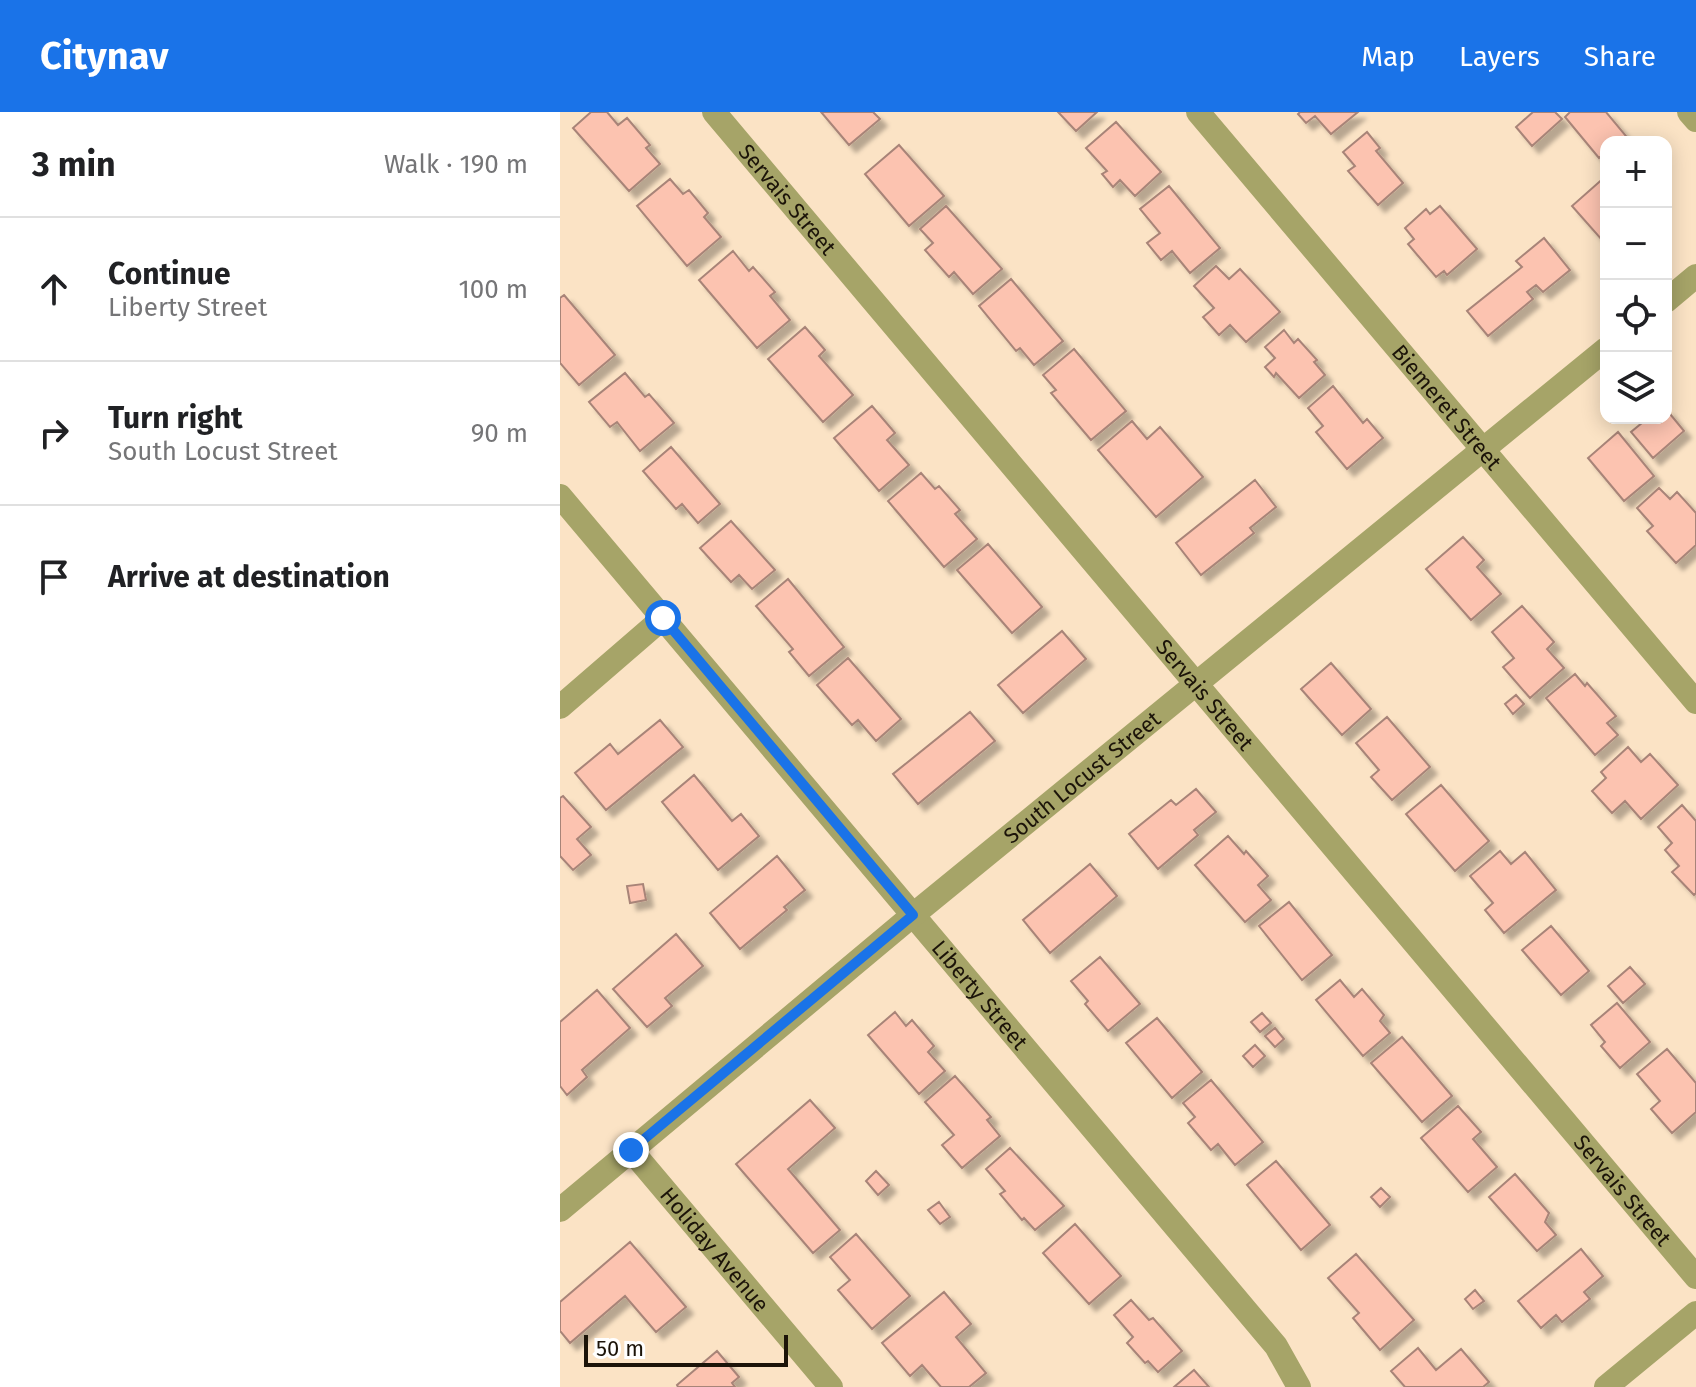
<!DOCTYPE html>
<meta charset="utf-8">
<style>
body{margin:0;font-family:"Fira Sans",sans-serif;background:#f2f2f2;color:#202124}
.controls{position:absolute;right:24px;top:24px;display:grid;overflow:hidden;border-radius:16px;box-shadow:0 4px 20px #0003}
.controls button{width:72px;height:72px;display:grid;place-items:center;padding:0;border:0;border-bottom:2px solid #e0e0e0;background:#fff;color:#202124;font:40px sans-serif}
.scale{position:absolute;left:24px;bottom:20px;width:204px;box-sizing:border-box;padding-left:8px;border:4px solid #1c1409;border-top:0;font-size:22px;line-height:28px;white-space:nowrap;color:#1c1409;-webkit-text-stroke:6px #fff;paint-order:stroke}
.stop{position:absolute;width:24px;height:24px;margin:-18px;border:6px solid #1a73e8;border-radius:50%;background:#fff}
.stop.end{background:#1a73e8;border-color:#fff;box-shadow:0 2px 8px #0008}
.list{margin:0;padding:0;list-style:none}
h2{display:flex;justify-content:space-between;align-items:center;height:104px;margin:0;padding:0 32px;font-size:34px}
h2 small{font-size:26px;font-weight:400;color:#757577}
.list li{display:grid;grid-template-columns:52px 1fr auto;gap:24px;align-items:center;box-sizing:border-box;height:144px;padding:0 32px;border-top:2px solid #e0e0e0}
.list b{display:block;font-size:30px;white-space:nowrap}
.list p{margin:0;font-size:26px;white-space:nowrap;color:#757577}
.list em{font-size:26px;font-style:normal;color:#757577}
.icon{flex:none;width:44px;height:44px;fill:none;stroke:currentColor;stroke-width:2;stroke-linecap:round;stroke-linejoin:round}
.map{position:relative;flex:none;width:1136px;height:1275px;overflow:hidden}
header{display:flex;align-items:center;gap:48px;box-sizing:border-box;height:112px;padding:0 40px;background:#1a73e8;color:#fff}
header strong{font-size:38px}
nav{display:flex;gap:44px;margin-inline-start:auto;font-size:28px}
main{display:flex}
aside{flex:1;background:#fff}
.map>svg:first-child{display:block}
.building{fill:#fcc3b0;stroke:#a88478;stroke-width:2;filter:url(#shadow)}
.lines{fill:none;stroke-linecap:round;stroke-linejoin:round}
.minor{stroke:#a6a468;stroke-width:24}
.route{stroke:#1a73e8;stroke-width:10}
.labels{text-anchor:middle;stroke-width:8;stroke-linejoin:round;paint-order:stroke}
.street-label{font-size:22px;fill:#1c1409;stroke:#fff}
</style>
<header>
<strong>Citynav</strong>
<nav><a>Map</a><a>Layers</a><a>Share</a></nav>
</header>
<main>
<aside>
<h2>3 min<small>Walk · 190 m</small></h2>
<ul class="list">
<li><svg class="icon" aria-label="ahead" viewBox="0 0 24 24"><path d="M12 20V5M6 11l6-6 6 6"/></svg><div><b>Continue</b><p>Liberty Street</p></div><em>100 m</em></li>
<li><svg class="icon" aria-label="right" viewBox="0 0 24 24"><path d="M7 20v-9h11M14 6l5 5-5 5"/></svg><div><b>Turn right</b><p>South Locust Street</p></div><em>90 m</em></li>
<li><svg class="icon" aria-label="arrive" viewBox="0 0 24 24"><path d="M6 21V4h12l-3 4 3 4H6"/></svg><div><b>Arrive at destination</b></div></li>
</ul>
</aside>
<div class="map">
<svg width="1136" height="1275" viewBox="0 0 1136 1275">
<defs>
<filter id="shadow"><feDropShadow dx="7" dy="7" stdDeviation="2" flood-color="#0004"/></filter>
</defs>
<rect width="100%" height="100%" fill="#fbe3c5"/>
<path class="building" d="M31,0H47L58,13L67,6L90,33L86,36L100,52L69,79L13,16Z
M261,0H313L320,7L289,33Z
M498,0H537L516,19Z
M740,0H798L771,22L755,4L746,11L738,2Z
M973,0H995L1002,7L972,34L956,15Z
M1010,0H1046L1066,24L1058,30H1046V40L1039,46L1005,5Z
M556,10L601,60L575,84L560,68L553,75L542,62L547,59L526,36Z
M807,20L820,36L816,39L843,71L818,93L788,59L795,54L783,40Z
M339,33L384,84L349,114L305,62Z
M1046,64V125L1042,128L1012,94Z
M110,67L123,82L129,78L148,101L144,105L161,125L127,154L77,94Z
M609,74L660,136L630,161L612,139L601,148L587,131L600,121L580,97Z
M386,94L442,157L413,182L394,160L389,165L365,138L373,131L360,117Z
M880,94L917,137L887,163L884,159L876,165L848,132L854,127L845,116L866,97L870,102Z
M984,126L1010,158L983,180L976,173L967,180L973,187L928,224L907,199L962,155L956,149Z
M173,139L189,159L193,155L215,180L210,184L230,208L197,236L139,168Z
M656,154L669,167L680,157L720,200L686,230L670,213L659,223L643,205L654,196L634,174Z
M451,167L503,229L474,253L460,236L456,239L419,194Z
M4,183L55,243L19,273L0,251V186Z
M245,215L265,238L259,244L293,283L263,310L208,247Z
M724,218L734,231L738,227L757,248L754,250L765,263L739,286L716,261L714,265L705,255L715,246L705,235Z
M514,237L566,299L531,328L491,281L496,278L483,263Z
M65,261L85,285L89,282L114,311L80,339L57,310L50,315L29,290Z
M773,274L803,311L807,307L823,326L787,357L756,320L763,314L748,296Z
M312,294L335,321L327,328L349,353L319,379L274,326Z
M1106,297L1124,319L1093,346L1071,320L1088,306H1106Z
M572,309L587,327L600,315L643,365L596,405L538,338Z
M1058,320L1094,364L1064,389L1028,346Z
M111,335L160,392L138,411L122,392L116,397L83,359Z
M361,361L375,377L379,374L400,398L395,402L417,427L384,455L328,389Z
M695,368L716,395L690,416L694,421L641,463L616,431Z
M1099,376L1110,387L1117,380L1136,401V433L1116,451L1087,419L1093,414L1077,396Z
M171,409L215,458L192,477L179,463L171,470L140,436Z
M903,425L924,448L917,455L941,482L911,508L866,457Z
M428,432L482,495L452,521L397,458Z
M228,467L284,535L249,564L229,540L233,537L196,494Z
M962,494L994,530L987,537L1004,556L970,586L943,555L954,546L932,520Z
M502,519L526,547L463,601L438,573Z
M288,546L341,607L316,629L298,608L292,613L257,573Z
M771,551L811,597L782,623L741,577Z
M1015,562L1025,574L1027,571L1056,604L1047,611L1058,623L1035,643L986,586Z
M956,583L964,592L953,602L945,592Z
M410,600L435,629L358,692L333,662Z
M827,605L870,655L832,688L811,665L819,658L796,631Z
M100,608L123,635L46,698L15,661L50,632L58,642Z
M1068,635L1081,650L1090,642L1118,673L1081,707L1065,689L1052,701L1032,679L1046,666L1041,660Z
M134,663L172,709L181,702L199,724L158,758L102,690Z
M881,673L929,729L895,759L846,702Z
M636,677L656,700L634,718L638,723L598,757L569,722L611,688L616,693Z
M3,684L31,715L17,727L31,743L13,758L0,744V686Z
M1122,693L1136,709V781L1134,783L1112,760L1119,754L1105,738L1112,731L1098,715Z
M668,724L684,742L686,739L708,764L698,773L711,788L685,810L635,753Z
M940,739L951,752L965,740L996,778L944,821L925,798L933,791L910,764Z
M217,744L245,778L224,795L227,798L180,837L150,801Z
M530,752L557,784L490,841L463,808Z
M83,772L86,788L70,791L67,774Z
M729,790L772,843L742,868L699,814Z
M991,814L1029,859L1001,883L962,838Z
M116,822L143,854L105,886L112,894L87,915L53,877Z
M540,845L580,892L548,919L525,892L528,889L511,869Z
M1070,855L1085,872L1063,891L1048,874Z
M780,868L794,885L802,877L824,903L820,909L830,921L803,944L756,888Z
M37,878L70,916L22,958L27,965L7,983L0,974V910Z
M1057,891L1090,930L1060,956L1041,934L1045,930L1031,913Z
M335,900L346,914L352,908L374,934L368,940L385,959L359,982L308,923Z
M702,901L711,911L700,920L691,910Z
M597,906L642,960L612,986L566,931Z
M715,916L724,927L715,935L705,924Z
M842,925L892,984L862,1010L811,951Z
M695,933L705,944L693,955L683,944Z
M1107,937L1136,971V1000L1112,1021L1091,997L1100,989L1077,962Z
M395,964L431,1005L427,1008L440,1024L402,1056L382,1033L394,1023L365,990Z
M651,968L703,1030L675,1053L658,1032L651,1038L628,1011L635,1005L623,991Z
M250,988L275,1016L228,1057L280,1118L253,1141L176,1052Z
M898,994L921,1020L913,1027L937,1055L908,1080L861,1026Z
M450,1036L504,1094L475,1118L464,1106L462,1108L440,1082L445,1079L426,1057Z
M716,1049L770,1113L741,1138L687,1073Z
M316,1059L329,1073L318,1083L306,1069Z
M955,1062L989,1101L985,1110L996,1123L977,1139L929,1085Z
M821,1076L830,1085L820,1095L811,1085Z
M379,1090L390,1105L380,1112L368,1098Z
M515,1112L561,1164L529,1192L483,1141Z
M296,1122L350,1184L312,1217L278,1178L290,1168L270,1145Z
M70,1130L126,1195L96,1220L65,1184L10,1231L0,1219V1190Z
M1021,1137L1043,1164L1024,1180L1030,1187L1002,1210L996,1203L981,1216L958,1189Z
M796,1142L854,1208L820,1238L793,1206L799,1201L768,1166Z
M915,1178L924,1189L913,1197L905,1187Z
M384,1180L411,1212L396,1225L426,1261L409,1275H381L362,1253L350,1264L322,1231Z
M571,1188L589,1208L593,1206L622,1239L598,1260L588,1249L585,1251L567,1231L573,1225L554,1203Z
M858,1236L876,1258L901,1237L929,1270L923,1275H845L831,1259Z
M157,1239L179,1265L172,1271L175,1275H118L117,1273Z
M634,1258L649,1275H614Z"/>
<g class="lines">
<g class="minor">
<path id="s1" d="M154,0L1136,1165"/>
<path id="s2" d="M638,0L1136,590"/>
<path d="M1129,0L1136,8"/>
<path d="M1106,189L1136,164"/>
<path id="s3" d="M0,384L716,1234L739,1275"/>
<path d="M0,595L103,506"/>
<path id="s4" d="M71,1038L271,1275"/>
<path id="s5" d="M0,1098L353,803L1046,237"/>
<path d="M1046,1275L1136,1201"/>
</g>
</g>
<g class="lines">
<path class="route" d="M71,1038L353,803L103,506"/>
</g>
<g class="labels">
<g class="street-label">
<text dy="8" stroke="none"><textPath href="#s1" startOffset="114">Servais Street</textPath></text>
<text dy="8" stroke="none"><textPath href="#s2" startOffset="386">Biemeret Street</textPath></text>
<text dy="8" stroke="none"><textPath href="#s1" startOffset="762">Servais Street</textPath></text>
<text dy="8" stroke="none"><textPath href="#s5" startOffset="678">South Locust Street</textPath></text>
<text dy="8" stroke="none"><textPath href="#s3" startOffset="652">Liberty Street</textPath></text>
<text dy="8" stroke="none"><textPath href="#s1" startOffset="1410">Servais Street</textPath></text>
<text dy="8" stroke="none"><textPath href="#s4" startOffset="130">Holiday Avenue</textPath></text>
</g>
</g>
</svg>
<div class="controls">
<button>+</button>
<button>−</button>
<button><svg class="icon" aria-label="locate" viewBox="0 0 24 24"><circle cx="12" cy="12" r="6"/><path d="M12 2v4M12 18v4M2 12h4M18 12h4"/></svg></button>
<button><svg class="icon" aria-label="layers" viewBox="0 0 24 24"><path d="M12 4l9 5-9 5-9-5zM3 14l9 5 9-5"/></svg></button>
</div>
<div class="scale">50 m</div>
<div class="stop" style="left:103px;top:506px"></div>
<div class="stop end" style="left:71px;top:1038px"></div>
</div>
</main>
